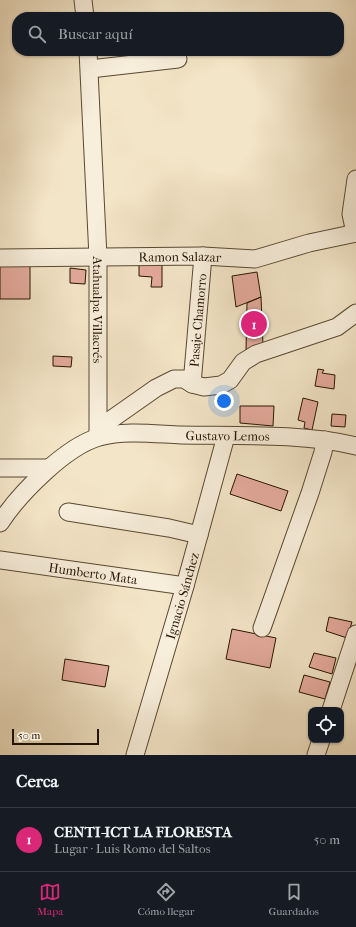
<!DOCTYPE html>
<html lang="es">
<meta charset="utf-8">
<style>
body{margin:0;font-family:"IM FELL French Canon",serif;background:#242831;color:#f1f3f6}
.controls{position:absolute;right:12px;bottom:12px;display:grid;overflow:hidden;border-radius:8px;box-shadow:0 1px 3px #0004}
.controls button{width:36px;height:36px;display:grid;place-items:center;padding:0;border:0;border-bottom:1px solid #363941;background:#171b24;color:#f1f3f6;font:20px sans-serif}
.scale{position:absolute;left:12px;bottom:10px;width:87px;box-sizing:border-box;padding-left:4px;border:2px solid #261500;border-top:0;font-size:11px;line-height:14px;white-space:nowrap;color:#261500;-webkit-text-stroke:3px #f7eedb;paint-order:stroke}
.you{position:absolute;left:224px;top:401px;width:14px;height:14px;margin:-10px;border:3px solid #fff;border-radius:50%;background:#1a73e8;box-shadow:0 0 0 6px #1a73e833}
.badge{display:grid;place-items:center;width:26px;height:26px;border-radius:50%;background:#db2777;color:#fff;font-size:13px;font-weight:700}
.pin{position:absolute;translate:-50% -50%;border:2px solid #fff;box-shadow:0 1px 4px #0006}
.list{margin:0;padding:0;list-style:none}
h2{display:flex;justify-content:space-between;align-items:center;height:52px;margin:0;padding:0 16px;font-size:17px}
h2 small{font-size:13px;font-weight:400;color:#9ea1a6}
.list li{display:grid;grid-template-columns:26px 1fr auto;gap:12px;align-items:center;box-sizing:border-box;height:64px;padding:0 16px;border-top:1px solid #363941}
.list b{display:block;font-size:15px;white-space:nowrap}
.list p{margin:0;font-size:13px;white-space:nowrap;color:#9ea1a6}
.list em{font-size:13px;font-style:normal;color:#9ea1a6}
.icon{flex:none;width:22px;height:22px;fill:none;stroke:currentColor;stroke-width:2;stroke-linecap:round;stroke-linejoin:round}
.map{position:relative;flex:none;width:356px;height:755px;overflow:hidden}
.search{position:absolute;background:#171b24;box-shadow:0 1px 3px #0004;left:12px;right:12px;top:12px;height:44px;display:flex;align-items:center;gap:10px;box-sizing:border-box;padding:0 14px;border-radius:16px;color:#9ea1a6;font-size:15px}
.sheet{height:116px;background:#171b24}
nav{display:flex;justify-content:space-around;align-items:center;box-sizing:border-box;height:56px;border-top:1px solid #363941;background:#171b24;font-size:11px;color:#9ea1a6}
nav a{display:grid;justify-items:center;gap:2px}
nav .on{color:#db2777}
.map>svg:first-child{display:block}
.building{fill:#e5ab9d;stroke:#261500}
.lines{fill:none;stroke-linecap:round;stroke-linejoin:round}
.minor-casing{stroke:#594932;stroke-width:19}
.minor{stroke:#f7eedb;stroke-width:17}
.labels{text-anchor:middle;stroke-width:3.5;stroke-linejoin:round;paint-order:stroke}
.street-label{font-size:13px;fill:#261500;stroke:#f7eedb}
</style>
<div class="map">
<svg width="356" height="755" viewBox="0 0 356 755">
<rect width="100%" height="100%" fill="#f3e5c7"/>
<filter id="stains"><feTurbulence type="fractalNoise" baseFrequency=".005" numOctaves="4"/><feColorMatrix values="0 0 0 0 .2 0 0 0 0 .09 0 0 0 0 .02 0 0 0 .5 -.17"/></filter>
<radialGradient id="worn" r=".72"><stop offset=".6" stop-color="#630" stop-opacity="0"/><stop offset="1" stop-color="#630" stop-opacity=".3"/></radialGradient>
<path class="building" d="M0,265L30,266V299H0Z
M139,265H162V287H151L152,277L139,276Z
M70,268L86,270L85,284L70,283Z
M257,272L261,297L236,307L232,276Z
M261,297L263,345L246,351L247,303Z
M53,356L72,357L71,367L53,366Z
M318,369L324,370L322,373L335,375L334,389L315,386Z
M303,398L318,402L312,430L304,428L305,422L298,420Z
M240,406H274L273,426L240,423Z
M332,414L346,415L345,427L331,426Z
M237,474L288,491L281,511L230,494Z
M329,617L352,622L347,638L326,631Z
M232,629L276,638L270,668L226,659Z
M314,653L336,658L332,674L309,667Z
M65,659L109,666L105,687L62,680Z
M304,675L330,682L325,699L299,692Z"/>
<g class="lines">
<defs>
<g id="minor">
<path d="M83,0L85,17"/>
<path id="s1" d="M88,51L98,257V437"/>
<path d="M90,69L178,59"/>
<path d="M355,233L351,214L356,179"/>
<path id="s2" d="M0,258L203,256L255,259L309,243L356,233"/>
<path id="s3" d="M192,384L203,256"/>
<path d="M99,428L156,388L174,379H184L192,384L204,387L221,385L230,380L243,362L256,354L337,327L356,313"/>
<path d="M0,468H49"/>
<path d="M68,512L169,528L199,535"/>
<path id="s4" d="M0,523C19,494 65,447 99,437C125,430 155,434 181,435C236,436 303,433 356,446"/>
<path id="s5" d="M0,560L185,586"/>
<path d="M262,628L310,493L323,452L325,440"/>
<path d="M331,710L356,634"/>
<path id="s6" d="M135,755L185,586L226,436"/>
<path d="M316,755L321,740"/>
</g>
</defs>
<use href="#minor" class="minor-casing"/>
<use href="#minor" class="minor"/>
</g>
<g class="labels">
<g class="street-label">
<text dy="5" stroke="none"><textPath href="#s2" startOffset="180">Ramon Salazar</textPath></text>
<text dy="5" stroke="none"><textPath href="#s1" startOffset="259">Atahualpa Villacrés</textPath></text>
<text dy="5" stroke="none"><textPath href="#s3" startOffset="64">Pasaje Chamorro</textPath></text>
<text dy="5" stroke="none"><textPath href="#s4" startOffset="262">Gustavo Lemos</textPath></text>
<text dy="5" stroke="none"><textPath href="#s5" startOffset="94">Humberto Mata</textPath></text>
<text dy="5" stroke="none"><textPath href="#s6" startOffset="166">Ignacio Sánchez</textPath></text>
</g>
</g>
<rect width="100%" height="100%" filter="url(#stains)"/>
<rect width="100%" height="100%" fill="url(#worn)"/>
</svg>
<div class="controls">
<button><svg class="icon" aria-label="locate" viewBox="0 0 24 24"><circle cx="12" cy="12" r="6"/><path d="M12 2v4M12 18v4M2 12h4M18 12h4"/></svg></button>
</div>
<div class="scale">50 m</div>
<div class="you"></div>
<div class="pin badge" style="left:254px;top:324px">1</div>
<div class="search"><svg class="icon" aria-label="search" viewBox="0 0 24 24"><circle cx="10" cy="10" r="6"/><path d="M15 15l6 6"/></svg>Buscar aquí</div>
</div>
<section class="sheet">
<h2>Cerca<small></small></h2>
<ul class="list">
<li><span class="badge">1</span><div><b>CENTI-ICT LA FLORESTA</b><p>Lugar · Luis Romo del Saltos</p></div><em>50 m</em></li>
</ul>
</section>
<nav>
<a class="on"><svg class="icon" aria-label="map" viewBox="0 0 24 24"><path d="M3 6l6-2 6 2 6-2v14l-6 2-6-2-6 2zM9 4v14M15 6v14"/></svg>Mapa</a>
<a><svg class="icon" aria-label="directions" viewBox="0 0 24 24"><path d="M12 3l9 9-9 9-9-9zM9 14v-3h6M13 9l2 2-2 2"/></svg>Cómo llegar</a>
<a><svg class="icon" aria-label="saved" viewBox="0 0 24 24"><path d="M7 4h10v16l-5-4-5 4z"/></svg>Guardados</a>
</nav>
